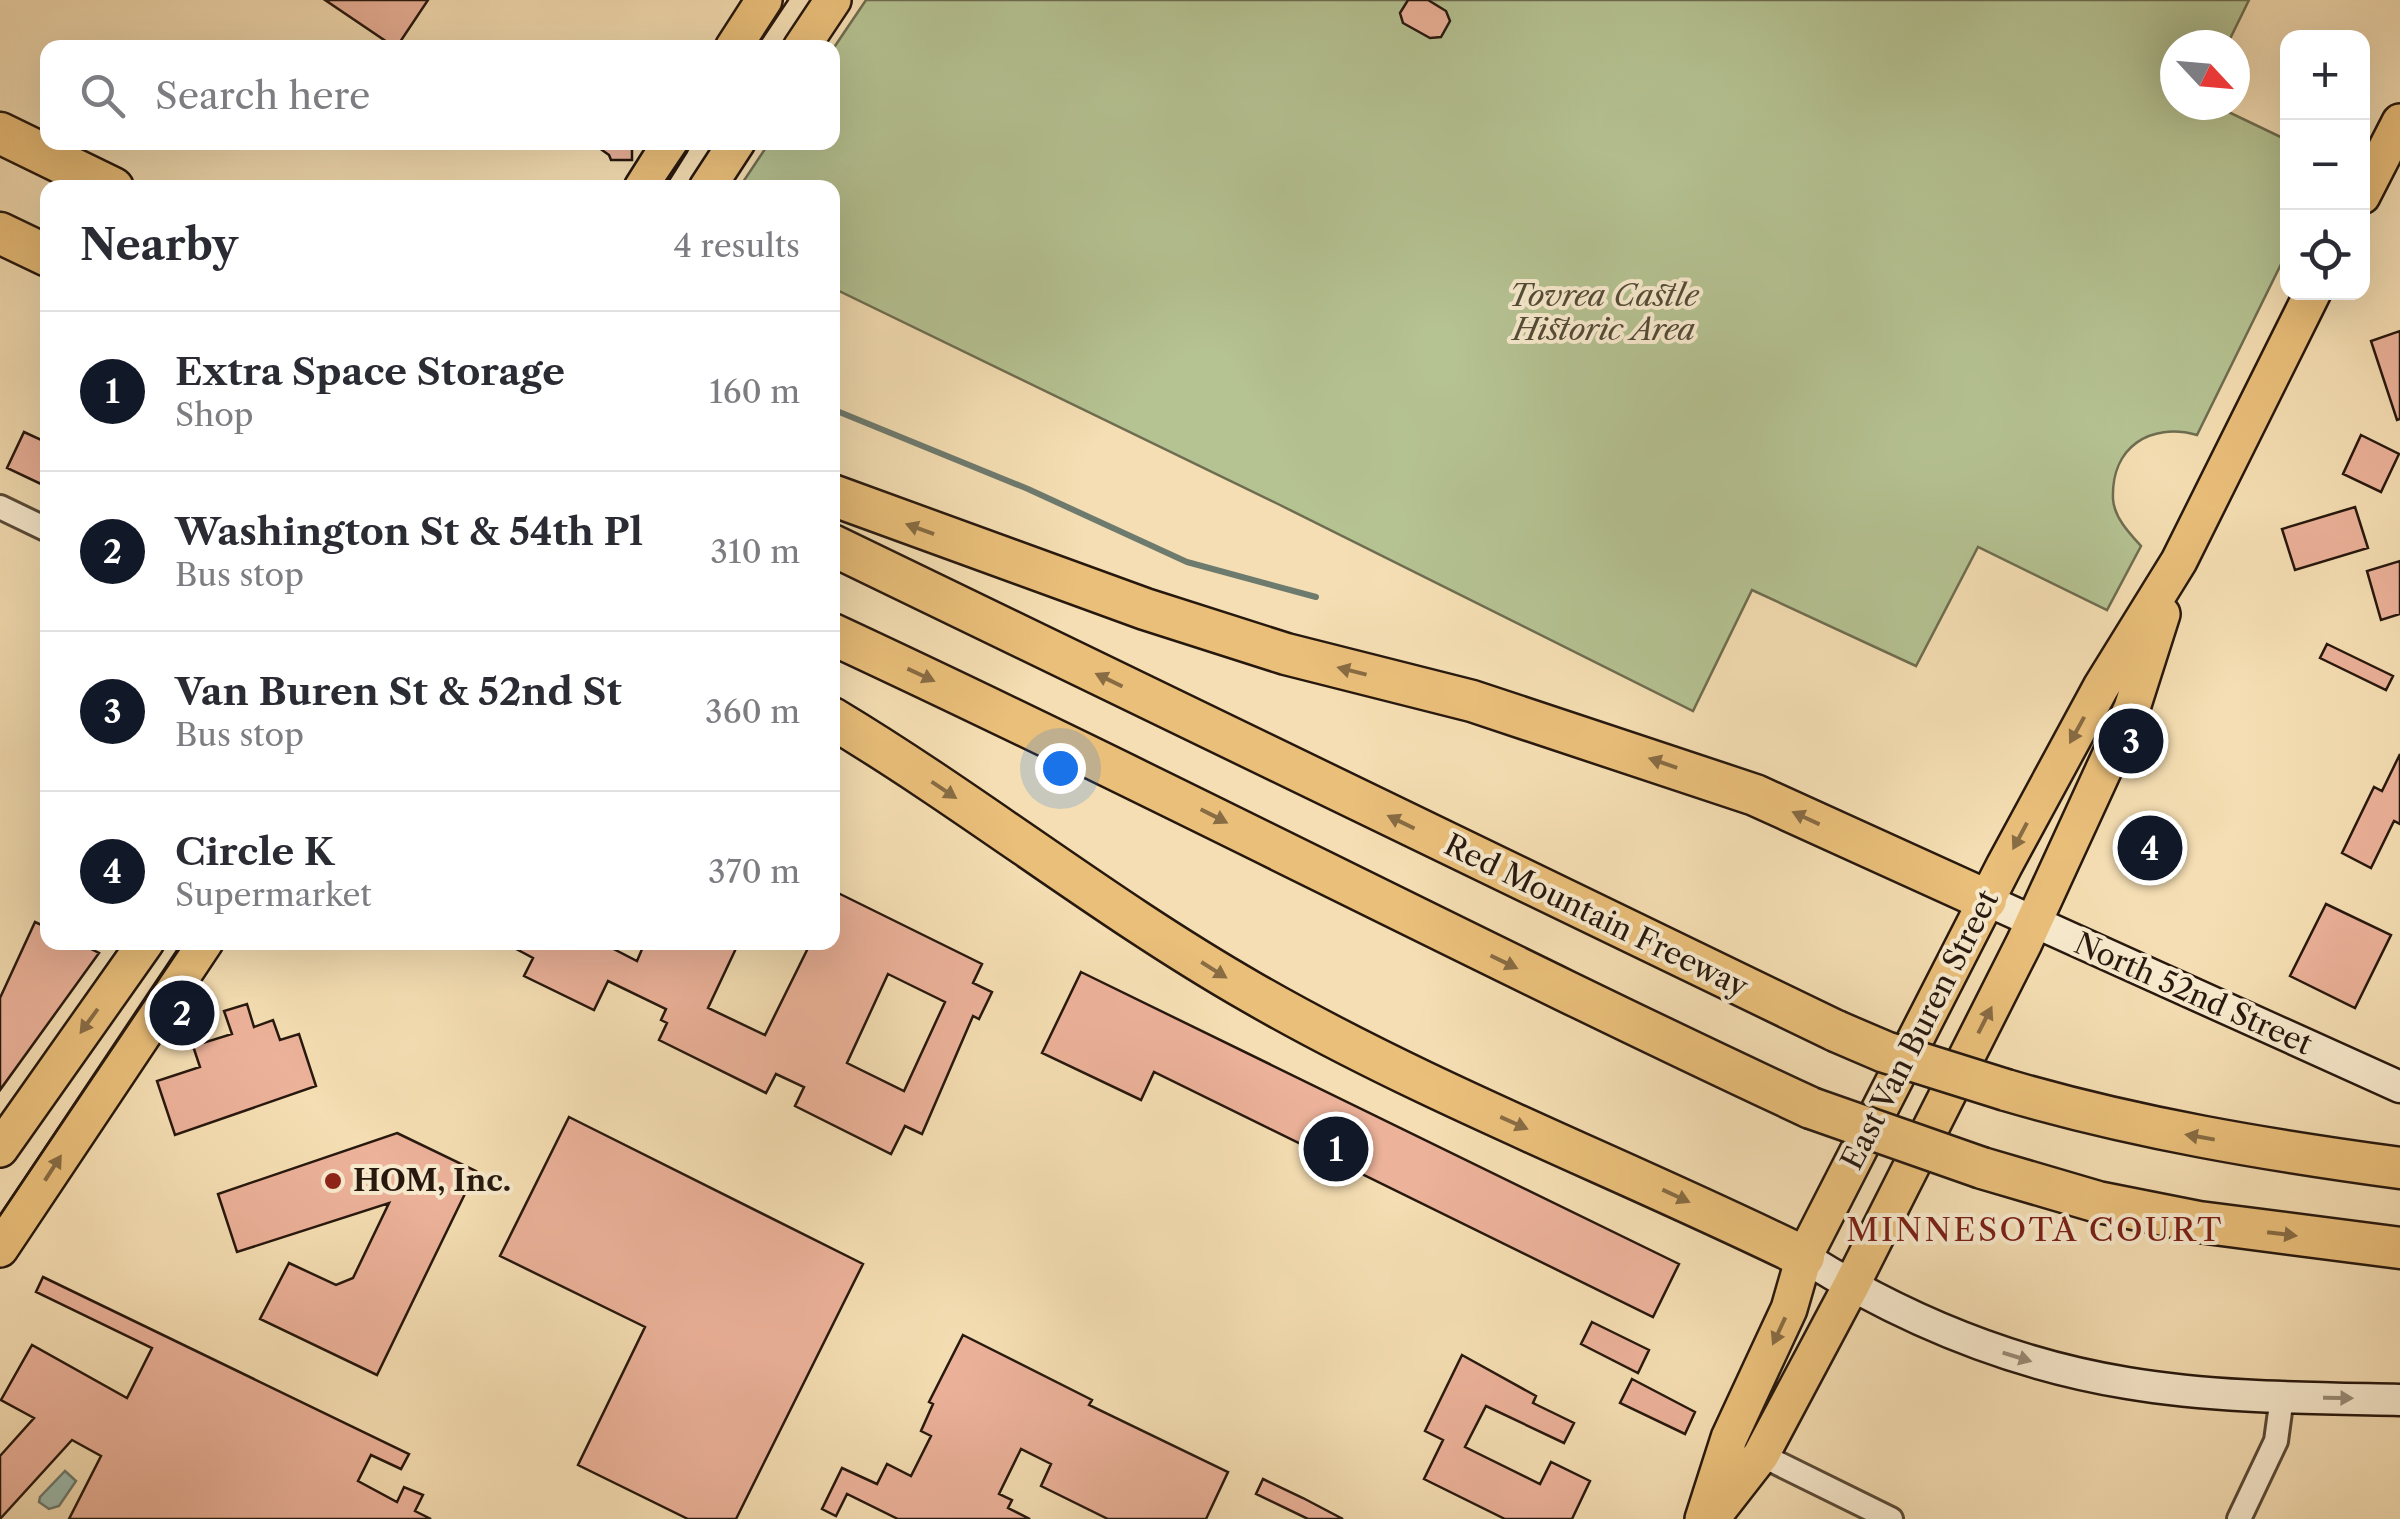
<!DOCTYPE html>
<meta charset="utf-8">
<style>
body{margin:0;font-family:"Libre Caslon Text",serif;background:#f2f2f3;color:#2b2b33}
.controls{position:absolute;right:30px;top:30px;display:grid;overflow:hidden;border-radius:20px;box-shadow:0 10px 40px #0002}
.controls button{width:90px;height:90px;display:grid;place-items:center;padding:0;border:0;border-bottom:2px solid #e1e1e2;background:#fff;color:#2b2b33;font:50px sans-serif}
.compass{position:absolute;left:2160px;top:30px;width:90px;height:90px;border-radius:50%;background:#fff;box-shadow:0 10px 40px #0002;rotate:116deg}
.you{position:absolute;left:1060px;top:768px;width:35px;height:35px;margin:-25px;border:8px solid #fff;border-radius:50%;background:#1a73e8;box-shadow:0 0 0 15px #1a73e833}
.badge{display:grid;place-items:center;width:65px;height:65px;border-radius:50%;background:#111827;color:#fff;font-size:32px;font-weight:700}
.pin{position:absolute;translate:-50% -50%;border:5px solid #fff;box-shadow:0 2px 10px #0006}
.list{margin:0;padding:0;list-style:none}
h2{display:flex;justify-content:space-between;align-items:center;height:130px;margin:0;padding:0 40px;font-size:42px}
h2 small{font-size:32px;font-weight:400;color:#7c7c81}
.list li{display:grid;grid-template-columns:65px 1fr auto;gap:30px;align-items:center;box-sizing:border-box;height:160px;padding:0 40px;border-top:2px solid #e1e1e2}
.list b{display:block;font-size:38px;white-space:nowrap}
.list p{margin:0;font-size:32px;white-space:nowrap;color:#7c7c81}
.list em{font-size:32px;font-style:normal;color:#7c7c81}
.icon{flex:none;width:55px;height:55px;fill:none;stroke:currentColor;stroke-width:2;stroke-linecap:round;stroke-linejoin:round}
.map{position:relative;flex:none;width:2400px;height:1519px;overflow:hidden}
.search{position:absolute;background:#fff;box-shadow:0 10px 40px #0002;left:40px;top:40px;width:800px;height:110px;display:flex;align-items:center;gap:25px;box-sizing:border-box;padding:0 35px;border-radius:20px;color:#7c7c81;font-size:38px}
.panel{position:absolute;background:#fff;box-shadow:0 10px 40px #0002;left:40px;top:180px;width:800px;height:770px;border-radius:20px}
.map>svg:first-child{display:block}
.green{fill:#b5c292;stroke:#6e6d50;stroke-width:2.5}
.water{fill:#9cbcae;stroke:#6d7a6e;stroke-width:2.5}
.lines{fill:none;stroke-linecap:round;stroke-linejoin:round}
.stream{stroke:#6d7a6e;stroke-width:6}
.building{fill:#ecb29a;stroke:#27180e;stroke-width:2.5;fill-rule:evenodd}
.minor-casing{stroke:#5a4a37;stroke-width:28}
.secondary-casing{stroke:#27180e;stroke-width:35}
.primary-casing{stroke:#27180e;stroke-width:40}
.motorway-casing{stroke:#27180e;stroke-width:45}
.minor{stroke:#f8eace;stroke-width:22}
.secondary{stroke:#f8eace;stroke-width:30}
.primary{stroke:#eabf7a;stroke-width:35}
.motorway{stroke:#eabf7a;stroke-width:40}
.tram{stroke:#27180e;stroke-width:2.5}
.motorway-bridge-casing{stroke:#27180e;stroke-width:45;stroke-linecap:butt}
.motorway-bridge{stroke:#eabf7a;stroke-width:40}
.oneway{fill:#886c44}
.oneway2{fill:#9a8c78}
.poi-dot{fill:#8f2418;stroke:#f8eace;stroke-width:4}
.labels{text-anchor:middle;stroke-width:8;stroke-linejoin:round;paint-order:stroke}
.park-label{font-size:30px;font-style:italic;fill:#524b36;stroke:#f8eace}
.street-label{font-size:30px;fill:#27180e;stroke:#f8eace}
.poi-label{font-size:30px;font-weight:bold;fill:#27180e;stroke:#f8eace;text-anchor:start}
.neighbourhood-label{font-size:32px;letter-spacing:2.5px;fill:#7a1f14;stroke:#f8eace}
</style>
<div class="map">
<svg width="2400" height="1519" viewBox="0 0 2400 1519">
<rect width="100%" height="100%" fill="#f5deb3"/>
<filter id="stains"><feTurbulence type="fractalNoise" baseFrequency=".002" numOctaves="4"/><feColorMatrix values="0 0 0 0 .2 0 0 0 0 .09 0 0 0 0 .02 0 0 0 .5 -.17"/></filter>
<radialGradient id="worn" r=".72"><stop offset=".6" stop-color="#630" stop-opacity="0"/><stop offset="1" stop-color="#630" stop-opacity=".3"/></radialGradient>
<path class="green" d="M866,0H2249L2227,45H2175V105H2214L2287,140L2288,250L2197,435C2150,422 2111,447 2113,499C2114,517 2129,533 2141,546L2107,610L1978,547L1916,666L1752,590L1693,711L1278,504L833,288L832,188H739L769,143L832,142L833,49Z"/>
<path class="water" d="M65,1471L76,1481L59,1506L49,1509L39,1502L40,1497Z"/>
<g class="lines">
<path class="stream" d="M832,409L1028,489L1187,562L1316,597"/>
</g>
<path class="building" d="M325,0H428L396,48Z
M1408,0H1428L1446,11L1450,21L1441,37L1430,38L1403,23L1400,13Z
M591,142H632V160H611L609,155Z
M2400,331V419L2397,420L2371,341Z
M24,432L48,443V469L41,484L7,468Z
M2361,435L2399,454L2381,492L2343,474Z
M2355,507L2368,548L2295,570L2282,529Z
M2400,561V614L2381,620L2367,571Z
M2327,644L2393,676L2386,690L2320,658Z
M2400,754V824L2394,821L2371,868L2342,853L2374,787L2382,791Z
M832,890L982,964L973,983L992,992L979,1019L973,1016L922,1134L905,1126L891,1154L795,1106L804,1087L776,1074L766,1093L659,1040L667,1023L661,1020L666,1009L608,981L594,1010L524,976L533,958L503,942H600L637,961L645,942H739L708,1008L765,1035L811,942H832ZM888,974L945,1002L904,1091L847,1063Z
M2326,904L2391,935L2355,1008L2290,976Z
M35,922L48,928V942H77L99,953L0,1090V998Z
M1081,972L1679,1264L1653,1317L1154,1072L1141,1100L1042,1053Z
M247,1004L254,1027L273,1020L280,1040L299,1034L316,1086L175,1135L157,1081L200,1067L193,1046L232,1034L224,1011Z
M569,1117L863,1264L736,1519H688L578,1465L645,1327L500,1256Z
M397,1133L476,1171L377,1375L260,1319L289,1263L336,1285L353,1278L389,1203L237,1252L218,1194Z
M43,1277L409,1454L401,1469L371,1455L358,1481L397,1502L404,1487L423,1495L415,1511L431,1519H69L101,1456L72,1440L0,1519V1456L34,1418L1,1400L32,1345L127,1398L152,1348L36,1292Z
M1592,1322L1649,1350L1638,1373L1581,1344Z
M963,1335L1092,1400L1089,1405L1228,1472L1206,1519H1108L1041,1486L1051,1464L1021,1449L999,1494L1012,1500L1008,1508L1030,1519H898L847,1494L836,1516L822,1509L842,1468L877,1484L887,1464L911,1476L931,1436L921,1431L933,1404L929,1402Z
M1462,1355L1536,1396L1533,1403L1574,1423L1564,1443L1486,1406L1465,1447L1540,1484L1551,1462L1590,1481L1572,1519H1505L1424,1479L1443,1440L1425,1431Z
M1632,1379L1695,1412L1685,1434L1620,1403Z
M1263,1479L1303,1498L1343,1519H1308L1256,1494Z"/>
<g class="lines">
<defs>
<path id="minor" d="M0,507L48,530
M1761,1455L1891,1519
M2239,1519L2276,1441L2282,1397"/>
<path id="secondary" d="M1986,900L2400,1087
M1804,1257C1903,1319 2011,1364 2127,1383C2217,1398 2309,1398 2400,1400"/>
<path id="primary" d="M733,48L764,0
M801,48L833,0
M642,188L671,142
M707,188L737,142
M2362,196L2400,122
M0,1149L146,942
M0,1249L205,942
M1715,1514L1761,1455L1851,1286L2024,943L2132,708L2162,614
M1703,1519L1729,1438L1789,1309L1804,1257L2004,866L2101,687L2179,561L2313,292"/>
<path id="motorway" d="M0,133L113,188
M0,233L48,256
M832,495L1145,609L1286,654L1472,701L1755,795L1986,900
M832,545L1836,1031
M832,634C1161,787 1482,955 1811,1108
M832,718C975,804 1106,909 1251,992C1428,1094 1620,1167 1804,1257
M2006,1090C2135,1128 2267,1150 2400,1168
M1982,1168L2098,1202L2199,1222L2400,1248"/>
</defs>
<use href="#minor" class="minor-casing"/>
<use href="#secondary" class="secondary-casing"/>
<use href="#primary" class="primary-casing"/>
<use href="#motorway" class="motorway-casing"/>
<use href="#minor" class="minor"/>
<use href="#secondary" class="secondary"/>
<use href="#primary" class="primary"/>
<use href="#motorway" class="motorway"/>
<path class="tram" d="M756,48L788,0
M661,188L692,142
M0,1215L184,942"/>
<defs>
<path id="motorway-bridge" d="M1836,1031L1885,1052L2006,1090
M1811,1108L1982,1168"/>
</defs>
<use href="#motorway-bridge" class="motorway-bridge-casing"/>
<use href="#motorway-bridge" class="motorway-bridge"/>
</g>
<defs><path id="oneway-solid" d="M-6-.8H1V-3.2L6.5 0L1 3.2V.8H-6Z" transform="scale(2.5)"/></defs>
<g class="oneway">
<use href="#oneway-solid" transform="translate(920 529) rotate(-160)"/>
<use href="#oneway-solid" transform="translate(1352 671) rotate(-166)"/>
<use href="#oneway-solid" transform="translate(921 675) rotate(25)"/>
<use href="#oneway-solid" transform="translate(1109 680) rotate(-154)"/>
<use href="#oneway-solid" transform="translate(2077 730) rotate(119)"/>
<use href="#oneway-solid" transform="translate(1663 763) rotate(-161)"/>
<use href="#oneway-solid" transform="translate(944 790) rotate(34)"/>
<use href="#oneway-solid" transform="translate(1214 816) rotate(27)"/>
<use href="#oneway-solid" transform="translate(1806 818) rotate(-155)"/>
<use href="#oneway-solid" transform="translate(1401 822) rotate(-154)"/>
<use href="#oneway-solid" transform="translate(2020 836) rotate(118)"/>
<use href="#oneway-solid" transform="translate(1504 962) rotate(26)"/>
<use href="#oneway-solid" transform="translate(1214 970) rotate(32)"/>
<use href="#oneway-solid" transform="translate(1985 1020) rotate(-63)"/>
<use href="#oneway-solid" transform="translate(89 1021) rotate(126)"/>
<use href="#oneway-solid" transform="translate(1514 1123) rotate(24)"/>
<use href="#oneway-solid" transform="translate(2200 1137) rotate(-170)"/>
<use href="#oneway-solid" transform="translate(53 1168) rotate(-57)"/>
<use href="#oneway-solid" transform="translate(1676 1196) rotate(25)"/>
<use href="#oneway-solid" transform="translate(2282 1234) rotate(7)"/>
<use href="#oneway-solid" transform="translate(1779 1331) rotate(115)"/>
</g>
<g class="oneway2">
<use href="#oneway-solid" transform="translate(2017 1357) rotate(17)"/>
<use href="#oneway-solid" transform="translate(2338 1398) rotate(1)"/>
</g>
<circle class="poi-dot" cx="333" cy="1181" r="10"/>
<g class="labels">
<g class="park-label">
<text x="1604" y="306">Tovrea Castle<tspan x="1604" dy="34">Historic Area</tspan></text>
</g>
<g class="street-label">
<text transform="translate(1596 916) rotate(26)" y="10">Red Mountain Freeway</text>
<text transform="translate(2193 994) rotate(24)" y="10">North 52nd Street</text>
<text transform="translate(1920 1030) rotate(-63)" y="10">East Van Buren Street</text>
</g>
<g class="poi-label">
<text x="353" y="1191">HOM, Inc.</text>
</g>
<g class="neighbourhood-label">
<text x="2035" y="1241">MINNESOTA COURT</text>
</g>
</g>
<rect width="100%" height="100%" filter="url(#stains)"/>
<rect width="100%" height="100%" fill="url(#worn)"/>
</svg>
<div class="controls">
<button>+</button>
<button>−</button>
<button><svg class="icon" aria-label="locate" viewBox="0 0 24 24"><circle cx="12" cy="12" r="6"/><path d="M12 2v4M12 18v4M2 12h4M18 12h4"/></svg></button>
</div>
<svg class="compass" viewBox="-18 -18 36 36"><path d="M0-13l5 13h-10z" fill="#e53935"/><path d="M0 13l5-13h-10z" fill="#7c7c81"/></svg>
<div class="you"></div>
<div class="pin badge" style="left:1336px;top:1149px">1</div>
<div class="pin badge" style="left:182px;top:1013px">2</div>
<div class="pin badge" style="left:2131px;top:741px">3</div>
<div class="pin badge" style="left:2150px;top:848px">4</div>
<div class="search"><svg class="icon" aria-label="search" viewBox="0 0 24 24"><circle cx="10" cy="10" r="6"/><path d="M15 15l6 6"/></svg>Search here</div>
<section class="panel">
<h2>Nearby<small>4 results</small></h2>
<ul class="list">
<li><span class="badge">1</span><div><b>Extra Space Storage</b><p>Shop</p></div><em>160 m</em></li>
<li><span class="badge">2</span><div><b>Washington St &amp; 54th Pl</b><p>Bus stop</p></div><em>310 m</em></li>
<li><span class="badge">3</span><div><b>Van Buren St &amp; 52nd St</b><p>Bus stop</p></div><em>360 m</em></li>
<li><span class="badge">4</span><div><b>Circle K</b><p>Supermarket</p></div><em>370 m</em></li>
</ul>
</section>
</div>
